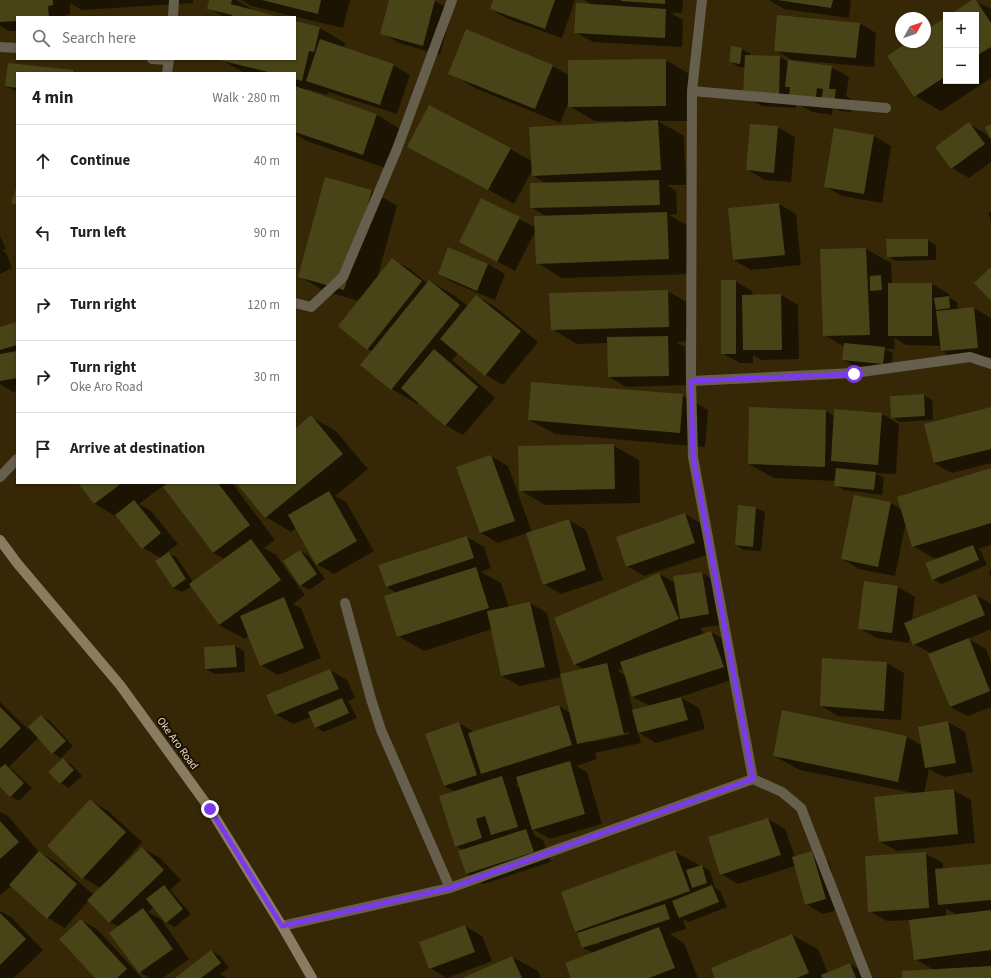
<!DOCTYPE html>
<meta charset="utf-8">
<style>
body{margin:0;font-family:"Source Sans 3",sans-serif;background:#f2f2f2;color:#222}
.controls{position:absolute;right:12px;top:12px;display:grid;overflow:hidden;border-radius:0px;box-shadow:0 1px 3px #0004}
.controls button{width:36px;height:36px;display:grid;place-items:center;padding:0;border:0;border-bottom:1px solid #e0e0e0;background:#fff;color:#222;font:20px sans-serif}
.compass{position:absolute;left:895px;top:12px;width:36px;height:36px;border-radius:50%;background:#fff;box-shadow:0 1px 3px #0004;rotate:50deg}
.stop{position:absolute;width:12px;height:12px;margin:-9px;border:3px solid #7c3aed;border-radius:50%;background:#fff}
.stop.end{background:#7c3aed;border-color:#fff;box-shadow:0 1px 4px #0008}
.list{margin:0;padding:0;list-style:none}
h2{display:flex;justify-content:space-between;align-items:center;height:52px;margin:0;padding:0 16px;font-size:17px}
h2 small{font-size:13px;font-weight:400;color:#767676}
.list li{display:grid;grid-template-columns:26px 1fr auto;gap:12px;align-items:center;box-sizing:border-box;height:72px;padding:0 16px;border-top:1px solid #e0e0e0}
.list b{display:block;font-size:15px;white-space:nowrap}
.list p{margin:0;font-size:13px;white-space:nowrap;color:#767676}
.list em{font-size:13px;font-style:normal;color:#767676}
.icon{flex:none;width:22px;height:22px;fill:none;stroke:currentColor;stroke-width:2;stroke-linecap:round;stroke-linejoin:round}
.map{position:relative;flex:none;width:991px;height:978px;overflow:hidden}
.search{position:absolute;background:#fff;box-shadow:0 1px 3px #0004;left:16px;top:16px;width:280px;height:44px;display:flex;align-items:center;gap:10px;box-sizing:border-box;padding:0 14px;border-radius:0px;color:#767676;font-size:15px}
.panel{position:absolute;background:#fff;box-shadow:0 1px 3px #0004;left:16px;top:72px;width:280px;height:412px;border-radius:0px}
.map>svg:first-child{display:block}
.shadow{fill:#0007;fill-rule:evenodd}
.building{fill:#484417}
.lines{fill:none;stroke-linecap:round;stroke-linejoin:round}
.street{stroke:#675f4d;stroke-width:10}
.secondary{stroke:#8a7c60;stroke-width:10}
.route{stroke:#7c3aed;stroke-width:5}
.labels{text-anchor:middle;stroke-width:4;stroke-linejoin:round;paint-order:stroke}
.street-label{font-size:11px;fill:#e6dbc4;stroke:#191102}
</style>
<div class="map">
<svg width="991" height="978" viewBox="0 0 991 978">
<rect width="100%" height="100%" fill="#362706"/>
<path class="shadow" d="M0,0H193V3L82,10L70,3V14L65,15V17H17V31H9L0,26Z
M211,0H236L257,12L277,17H224L208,8Z
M241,0H350L343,28L251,6Z
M390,0H433L452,10L440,55L399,43L382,33Z
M494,0H575L562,38L508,19L491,9Z
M584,0H683L682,13H671L683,20L682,47L593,42L575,32L594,6Z
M769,0H851L849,18L784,9Z
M973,0L991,9V78L941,111L915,96L910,42H925V32L946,18V81H976V15H951Z
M295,22L320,28L345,43L344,48L393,65L410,75L397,114L328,92L327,95L307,89V91L377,115L402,130L388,169L307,141L295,134V73H244L220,59H295Z
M859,23L876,33L874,67L792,60L775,50Z
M741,49L750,53V56L780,57L789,62L831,67L849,77L846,96L852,100L851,112L840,111L833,107L832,115L812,112L796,103V108L762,106L744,96L745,67H739L730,62Z
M666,60L691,75L692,121H658L684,136L686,185H667L676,191L677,214L669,215L692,228L694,274L562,278L537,263L536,230L515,271L460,242L481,199L536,228L547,217L531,207L546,183L533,176V169L514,204L409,147L510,149L532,161L624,123V121H595L569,106V101L560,123L475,88L450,73L552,66L569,75Z
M8,64L73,71L77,73H17V92L6,86Z
M969,124L986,134L991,140V162L969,178L952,168Z
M777,127L795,137L791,182L765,180L748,170Z
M874,136L891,146L882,203L842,196L825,186Z
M326,178L372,191L397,206L377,279L393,260L410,269L428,284L430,281L455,296L468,306L476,296L494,306L538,342L503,385L486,375L458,353L452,360L495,398L463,435L445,425L419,402L417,404L392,389L362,365L372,352L339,326L359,301L324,291L299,276Z
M779,204L796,214L801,265L751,270L734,260Z
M991,212V219L988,213Z
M0,236L6,249L2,251L6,253L12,268L0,274Z
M927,240L936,245V260L896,261L888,256Z
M866,249L891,263L892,284H932L949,294V297L957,302L958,309L974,308L991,318V357L959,361L942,351L941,346L906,345L894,338L895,349H885L893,353L891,369L852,365L843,360L845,347L824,335Z
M488,264L505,274L495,300L456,284L439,274Z
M735,281L752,291L753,296L781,295L798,305L799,359L761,360L753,355V363H740L722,353Z
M667,291L693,305L694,341L676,342L685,347L686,385L626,387L609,377V343L577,344L552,329Z
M17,323V391L13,392L0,384V328Z
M682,395L708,410L705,447L555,434L529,420Z
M924,395L932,400L933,420L900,422L892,417Z
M750,408L826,411L834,416L882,414L899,424L896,474L875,473L884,478L882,495L844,490L835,485L836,481L774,478L749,464Z
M991,408V463L952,473L934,463Z
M311,417L336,431L368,469L335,496L346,502L374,551L334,574L317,564L296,528L291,532L266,517L237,483H295V430Z
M614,446L639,460L640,503L545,505L520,490Z
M491,456L508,466L532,532L569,520L586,530L603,580L561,594L544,584L527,533L498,543L481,533Z
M991,469V545L978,549L981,551L987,565L941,584L933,579L937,560L913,546L906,522L895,576L859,569L842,559L891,503L902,510Z
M79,483H167L139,504L151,511L178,544L162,556L163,557L169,553L177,558L193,582L225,559L213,553L164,488L170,483H232L275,540L264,548L276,555L305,595L293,604L301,608L321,658L278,675L261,665L249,636L245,639L219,625L192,586L182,592L173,588L161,558L143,548L117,517L95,504Z
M739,506L756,508L765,512L761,551L744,550L736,545Z
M685,514L702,524L712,553L644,576L627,566Z
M467,537L484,547L491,568L481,572L501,583L509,608L530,603L547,613L561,675L585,670L575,664L659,574L675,583L674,577L702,573L720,583L726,624L701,628L704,635L711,632L729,642L740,677L680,697L699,708L705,729L656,743L638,732L641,743L595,753L597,759L576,766L587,772L602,824L550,839L533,829L534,835L543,840L551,862L484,884L467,874L463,850L456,846V792L444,786L459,723L474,732L559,706L570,713L562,677L520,686L502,676L492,629L424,651L398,636L397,593L387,587ZM622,669L625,675L618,671ZM626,681H627L633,697L650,706L633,711ZM629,732V734L591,742V740ZM519,784L520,788L515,785Z
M300,551L309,556L325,579L309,590L300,585Z
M991,570V578L989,571Z
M898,587L915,597L912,621L976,595L991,604V629L968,639L986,649L991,662V707L968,716L950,707L932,654L914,644L910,635L909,643L877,638L859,628Z
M235,646L244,651L245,672L215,674L206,669L205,648Z
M887,663L904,673L901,720L838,716L821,706Z
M330,670L347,680L355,698L347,702L350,704L357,718L324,732L316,727L311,717L293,724L275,714Z
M0,702L28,729L41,716L50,721L73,746L61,758L53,753L38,738L9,767L13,770L32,788L19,801L10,796L0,786Z
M783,712L907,737L923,746L919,728L948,722L965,732L973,772L944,777L929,769L924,793L953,790L971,800L975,843L897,851L879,841L913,793L800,770L774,756Z
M63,759L71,764L82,776L69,788L60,783Z
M91,801L108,811L142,842L110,878L111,879L142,848L160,858L181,880L170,890L191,914L175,927L166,922L154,907L148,912L161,919L189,959L163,978H149L140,972L119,927L110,922L89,900L65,928L48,918L11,886L0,895V812L8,816L39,852L56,862L94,895L101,888L83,878Z
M768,819L785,829L795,857L812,852L829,862L842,909L823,914L806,904L795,866L738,884L721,874Z
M675,852L710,871L715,888L720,891L727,907L689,922L683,919L686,929L670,934L684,943L698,978H572L593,953L583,948L562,892ZM600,942V943L594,945V943Z
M926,854L943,863V870L991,865V978H903L934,970L915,959L910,920L887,921L869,911ZM946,908L948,910L958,915L946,917Z
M0,911L11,917L43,950L14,978H0Z
M81,920L98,930L142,978H96Z
M465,926L482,936L492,961L447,978L430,968Z
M792,935L818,949L828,973L850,964L867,974L869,978H717Z
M211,951L220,956L229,968L220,974L227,978H176Z
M512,957L538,971L541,978H465Z"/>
<path class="building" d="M0,0H53V5L48,6L49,17H17V21L0,22Z
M209,0H232L231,4L279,17H231L232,15L207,9Z
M262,0H321L318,14Z
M389,0H435L423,46L380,34Z
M493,0H555L545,29L490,9Z
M621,0H665V4L621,1Z
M777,0H833L831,8Z
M972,0H976L991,23V47L976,56V15H949Z
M576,3L666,9L665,38L574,33Z
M777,15L860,23L856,58L774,51Z
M946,17V76L914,97L887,56L908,42H925V31Z
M295,21L320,27L314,52L309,51L302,81L295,79V73H272L219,60L295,59Z
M466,29L553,65L535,109L448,74Z
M320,39L394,64L380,105L306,81Z
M731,46L742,48L740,64L729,62Z
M745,55L780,56L779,98L743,97Z
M666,59V106L568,107V60Z
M788,60L832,66L829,89H836L834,103L821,102L823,89L817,88L815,106L789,96L790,87H785Z
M8,63L74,70L73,73H17V88L5,86Z
M295,86L377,114L363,155L295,132Z
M429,105L511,148L488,190L407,147Z
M658,120L661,170L532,176L529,127Z
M969,122L985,144L951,169L935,147Z
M750,124L778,126L774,173L746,170Z
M991,124V139L985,127Z
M834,128L874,135L864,194L824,187Z
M325,177L372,190L344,290L298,277Z
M659,180L660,205L530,208V183Z
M17,186V205L11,203Z
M481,198L520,217L497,262L459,242Z
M779,203L785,255L733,260L728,208Z
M667,212L669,259L536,264L534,216Z
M886,239H928V256L887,257Z
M448,247L488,264L477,291L438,274Z
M866,248L870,335L823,336L820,249Z
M392,258L422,281L367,350L338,326Z
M991,267V301L974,283Z
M881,275L882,290L870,291V276Z
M429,280L460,305L391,390L360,365Z
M721,280H736V354H721Z
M888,283H932V336H888Z
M668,290L669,327L551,330L549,293Z
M781,294L782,350H743L742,295Z
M476,295L521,331L485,376L440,339Z
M949,296L950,308L936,310L934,298Z
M974,307L978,348L941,351L936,311Z
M17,322V345L0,350V327Z
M668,336L669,376L608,377L607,337Z
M844,343L885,347L883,364L842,360Z
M434,349L478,387L445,426L401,388Z
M17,351V378L0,381V354Z
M531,382L683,394L680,433L528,420Z
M924,394L925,416L891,418L890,396Z
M749,407L826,410L825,467L748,464Z
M991,407V449L934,463L924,424Z
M834,409L882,413L878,465L831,461Z
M311,415L343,454L265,518L236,483H295V429Z
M614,444L615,489L519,491L518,446Z
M491,455L515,521L480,533L456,467Z
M836,468L876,472L874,490L834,486Z
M991,468V523L912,547L897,497Z
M78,483H122L94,504Z
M169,483H218L250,525L213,553L163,487Z
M329,491L357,541L316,565L288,515Z
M854,495L891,502L878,567L841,559Z
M134,500L161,533L142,549L115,515Z
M738,505L756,507L753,547L735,545Z
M685,513L695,543L626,567L616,537Z
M569,519L586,570L543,585L526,533Z
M467,536L474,558L386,587L378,565Z
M251,539L281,580L219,625L189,584Z
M973,545L979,560L932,580L925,563Z
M300,550L317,574L300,586L283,561Z
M169,552L186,579L173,588L155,561Z
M476,567L489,608L397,637L384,596Z
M702,572L709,614L680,619L673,576Z
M659,573L679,619L574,665L554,618Z
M864,581L898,586L892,633L858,629Z
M976,594L985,615L913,645L904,623Z
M284,597L304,648L260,666L240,616Z
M530,602L545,667L501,676L487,611Z
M711,631L724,667L632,697L620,662Z
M969,638L990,691L950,707L928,654Z
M235,645L237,667L205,669L204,647Z
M822,658L887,662L884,711L820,706Z
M607,663L624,734L577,744L560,674Z
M330,669L339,689L275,715L266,695Z
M681,697L688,720L638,733L632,710Z
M342,698L349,713L315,728L308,712Z
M559,705L572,745L481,774L468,733Z
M0,707L21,728L0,749Z
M782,710L907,736L898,782L773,756Z
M41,715L66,741L52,754L28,727Z
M948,721L956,763L925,768L918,727Z
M459,722L477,775L444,786L425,734Z
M63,758L74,770L60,784L48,772Z
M570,761L585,814L532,830L516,777Z
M5,764L24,783L10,797L0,787V768Z
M502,776L518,827L491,835L485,816L476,819L482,838L455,847L439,796Z
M954,789L958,834L879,842L874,797Z
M90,799L126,832L82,879L47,846Z
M768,818L781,855L720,875L708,837Z
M0,821L19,842L0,859Z
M526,829L534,852L466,874L458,851Z
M142,847L164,870L109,923L87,900Z
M675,850L690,891L575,932L561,892Z
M39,851L77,884L47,919L9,885Z
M812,851L826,899L805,905L792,857Z
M926,852L929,908L868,912L865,856Z
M991,864V900L938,905L935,869Z
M702,865L707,883L692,888L686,870Z
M164,885L183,909L166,923L146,899Z
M712,885L719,902L679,918L672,901Z
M665,904L670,919L582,948L577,933Z
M143,908L173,949L139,973L109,933Z
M991,910V950L914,960L909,920Z
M0,913L26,939L0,965Z
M81,919L127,969L117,978H95L59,939Z
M465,925L475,952L429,969L419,942Z
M659,927L675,968L649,978H571L565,963Z
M792,934L809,973L797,978H715L711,968Z
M211,950L221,963L201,978H175Z
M512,956L522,978H462Z
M850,963L856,978H822L821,975Z
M991,966V978H902V971Z"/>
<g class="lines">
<path class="street" d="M702,0L692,91L691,381L693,457L753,779L782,792L801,808L867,978
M173,17L174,0
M0,47L17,48
M152,59L169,60
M167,73L169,59
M692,91L886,108
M295,303L311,307L343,277L397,149L452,0
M691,381L854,373L970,357L991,364
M0,477L17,459
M345,603L371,699L381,730L450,888
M282,926L450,888L753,779"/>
<path class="secondary" d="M0,540L17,563L120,685L210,809L282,926L312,978"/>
</g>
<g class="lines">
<path class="route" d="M210,809L282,926L450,888L753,779L693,456L691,381L854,374"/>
</g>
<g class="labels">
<g class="street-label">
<text transform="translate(178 743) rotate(54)" y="4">Oke Aro Road</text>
</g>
</g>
</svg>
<div class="controls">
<button>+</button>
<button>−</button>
</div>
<svg class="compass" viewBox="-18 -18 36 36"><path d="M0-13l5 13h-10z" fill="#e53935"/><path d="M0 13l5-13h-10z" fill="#767676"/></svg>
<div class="stop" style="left:854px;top:374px"></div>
<div class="stop end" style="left:210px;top:809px"></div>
<div class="search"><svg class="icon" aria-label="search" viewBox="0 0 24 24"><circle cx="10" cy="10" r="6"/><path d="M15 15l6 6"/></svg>Search here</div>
<section class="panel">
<h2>4 min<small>Walk · 280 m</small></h2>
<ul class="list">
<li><svg class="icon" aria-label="ahead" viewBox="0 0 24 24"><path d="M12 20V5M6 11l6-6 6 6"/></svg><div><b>Continue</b></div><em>40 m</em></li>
<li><svg class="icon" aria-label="left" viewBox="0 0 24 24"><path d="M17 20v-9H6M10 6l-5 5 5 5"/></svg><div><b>Turn left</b></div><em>90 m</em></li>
<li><svg class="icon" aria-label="right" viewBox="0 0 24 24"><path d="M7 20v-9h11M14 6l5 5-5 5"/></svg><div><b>Turn right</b></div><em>120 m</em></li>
<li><svg class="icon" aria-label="right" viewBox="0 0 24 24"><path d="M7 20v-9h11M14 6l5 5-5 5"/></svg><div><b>Turn right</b><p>Oke Aro Road</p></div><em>30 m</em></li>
<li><svg class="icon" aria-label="arrive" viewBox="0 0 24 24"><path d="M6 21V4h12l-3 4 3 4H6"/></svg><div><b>Arrive at destination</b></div></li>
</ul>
</section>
</div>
